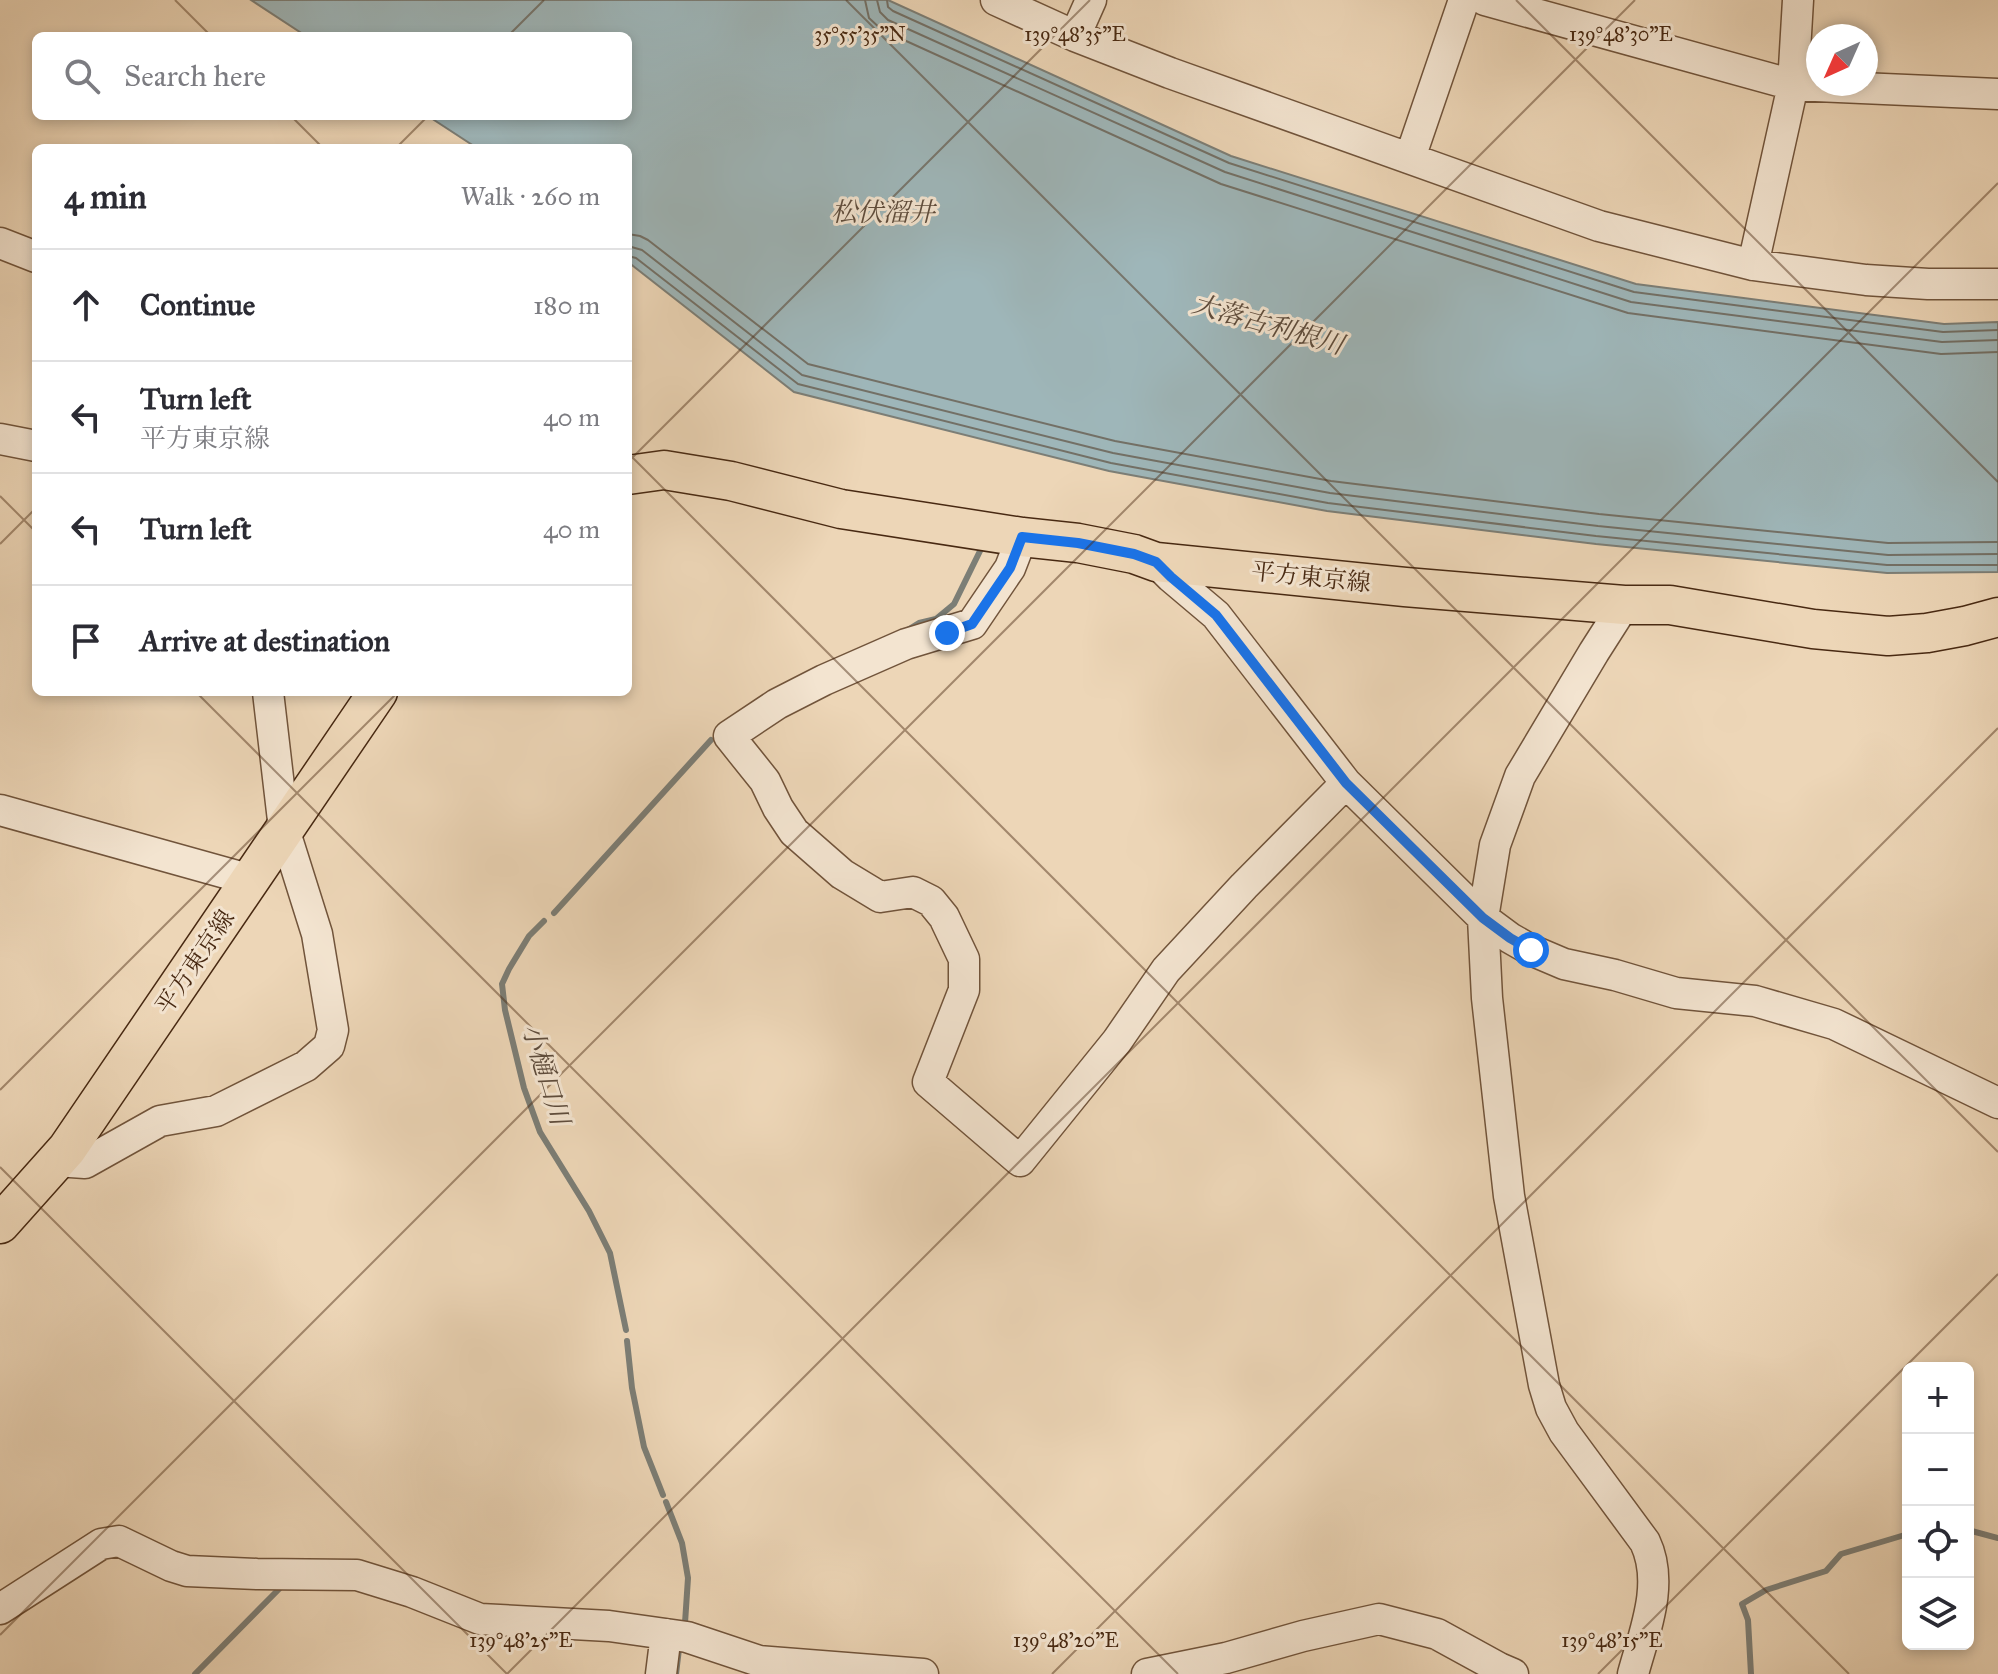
<!DOCTYPE html>
<meta charset="utf-8">
<style>
body{margin:0;font-family:"IM FELL Great Primer","Noto Serif JP",serif;background:#f2f2f3;color:#2b2b33}
.controls{position:absolute;right:24px;bottom:24px;display:grid;overflow:hidden;border-radius:12px;box-shadow:0 4px 12px #0003}
.controls button{width:72px;height:72px;display:grid;place-items:center;padding:0;border:0;border-bottom:2px solid #e1e1e2;background:#fff;color:#2b2b33;font:40px sans-serif}
.compass{position:absolute;left:1806px;top:24px;width:72px;height:72px;border-radius:50%;background:#fff;box-shadow:0 4px 12px #0003;rotate:225deg}
.stop{position:absolute;width:24px;height:24px;margin:-18px;border:6px solid #1a73e8;border-radius:50%;background:#fff}
.stop.end{background:#1a73e8;border-color:#fff;box-shadow:0 2px 8px #0008}
.list{margin:0;padding:0;list-style:none}
h2{display:flex;justify-content:space-between;align-items:center;height:104px;margin:0;padding:0 32px;font-size:34px}
h2 small{font-size:26px;font-weight:400;color:#7c7c81}
.list li{display:grid;grid-template-columns:52px 1fr auto;gap:24px;align-items:center;box-sizing:border-box;height:112px;padding:0 32px;border-top:2px solid #e1e1e2}
.list b{display:block;font-size:30px;white-space:nowrap}
.list p{margin:0;font-size:26px;white-space:nowrap;color:#7c7c81}
.list em{font-size:26px;font-style:normal;color:#7c7c81}
.icon{flex:none;width:44px;height:44px;fill:none;stroke:currentColor;stroke-width:2;stroke-linecap:round;stroke-linejoin:round}
.map{position:relative;flex:none;width:1998px;height:1674px;overflow:hidden}
.search{position:absolute;background:#fff;box-shadow:0 4px 12px #0003;left:32px;top:32px;width:600px;height:88px;display:flex;align-items:center;gap:20px;box-sizing:border-box;padding:0 28px;border-radius:12px;color:#7c7c81;font-size:30px}
.panel{position:absolute;background:#fff;box-shadow:0 4px 12px #0003;left:32px;top:144px;width:600px;height:552px;border-radius:12px}
.map>svg:first-child{display:block}
.water{fill:#9eb6b9;stroke:#7c7e76;stroke-width:2}
.lines{fill:none;stroke-linecap:round;stroke-linejoin:round}
.shore{stroke:#737066;stroke-width:2}
.stream{stroke:#7c7e76;stroke-width:6}
.minor-casing{stroke:#71543b;stroke-width:33}
.major-casing{stroke:#482912;stroke-width:41}
.minor{stroke:#f3e4d0;stroke-width:30}
.major{stroke:#edd6b7;stroke-width:38}
.route{stroke:#1a73e8;stroke-width:10}
.ticks{fill:none;stroke:#482912;stroke-width:2;stroke-opacity:0.45}
.labels{text-anchor:middle;stroke-width:6;stroke-linejoin:round;paint-order:stroke}
.street-label{font-size:24px;fill:#482912;stroke:#f3e4d0}
.water-label{font-size:26px;font-style:italic;fill:#5e4c3c;stroke:#f3e4d0}
.ticks-label{font-size:20px;text-anchor:middle;fill:#482912;stroke:#f3e4d0;stroke-width:6;stroke-linejoin:round;paint-order:stroke}
</style>
<div class="map">
<svg width="1998" height="1674" viewBox="0 0 1998 1674">
<rect width="100%" height="100%" fill="#edd6b7"/>
<filter id="stains"><feTurbulence type="fractalNoise" baseFrequency=".0025" numOctaves="4"/><feColorMatrix values="0 0 0 0 .2 0 0 0 0 .09 0 0 0 0 .02 0 0 0 .5 -.17"/></filter>
<radialGradient id="worn" r=".72"><stop offset=".6" stop-color="#630" stop-opacity="0"/><stop offset="1" stop-color="#630" stop-opacity=".3"/></radialGradient>
<path class="water" d="M251,0H888L1231,156L1636,284L1944,324L1998,322V572L1887,573L1596,544L1327,511L1109,471L794,392L628,262V148H477L428,116H628V36H306Z"/>
<g class="lines">
<path class="shore" d="M865,0L869,18L882,30L1221,184L1628,313L1941,354L1998,352
M877,0L880,12L888,20L1225,172L1631,302L1942,342L1998,340
M887,0L888,7L893,11L1229,163L1634,292L1943,332L1998,330
M628,234L640,236L648,240L808,364L1115,441L1331,481L1599,514L1888,543L1998,542
M628,246L642,250L802,375L1113,453L1330,493L1598,526L1888,555L1998,554
M628,256L636,258L798,384L1111,463L1328,503L1596,536L1887,565H1998"/>
<path class="stream" d="M906,631L919,623L936,619L954,604L981,549
M554,913L711,740
M544,921L529,936L509,969L502,984L505,1010L524,1088L540,1132L589,1211L610,1253L626,1330
M627,1341L632,1388L644,1447L663,1495
M666,1502L682,1543L688,1578L685,1623
M1968,1530L1998,1538
M195,1674L281,1587H283
M676,1674L679,1649
M1751,1674L1748,1620L1742,1604L1766,1590L1826,1571L1841,1554L1908,1534"/>
<defs>
<path id="minor" d="M996,0L1075,36L1170,73L1599,226L1753,265L1866,280L1928,284H1998
M1485,0L1793,85L1998,94
M1075,36L1091,0
M1410,158L1464,0
M0,243L36,257
M1753,265L1793,85L1798,0
M0,439L36,446
M1022,537L1010,568L972,624L906,644L824,680L777,704L729,736L765,781L778,808L794,832L842,874L880,897L913,892L931,901L944,917L964,959V990L928,1082L1020,1161L1117,1041L1166,970L1244,886L1346,783
M1156,562L1171,577L1216,615L1346,783L1483,918L1510,938L1531,950L1564,964L1615,975L1676,993L1755,1001L1834,1024L1998,1103
M1624,605L1594,652L1520,776L1495,845L1483,918L1487,998L1509,1196L1544,1385L1551,1408L1564,1432L1645,1542C1665,1584 1644,1633 1633,1674
M0,810L251,880
M56,1161L85,1163L160,1121L216,1111L306,1066L329,1046L333,1030L317,934L284,829L268,692
M0,1609L101,1544L119,1541L171,1566L187,1571L257,1574L357,1575L412,1592L480,1619L609,1626L687,1637L759,1661L923,1674
M661,1674L666,1634
M1147,1674L1226,1658L1303,1636L1379,1619L1437,1634L1499,1668L1513,1674"/>
<path id="major" d="M628,475L664,470L731,481L841,509L1022,537L1078,543L1134,554L1156,562L1405,587L1624,605H1670L1813,629L1888,636L1927,633L1965,626L1998,617
M0,1224L67,1149L378,692"/>
</defs>
<use href="#minor" class="minor-casing"/>
<use href="#major" class="major-casing"/>
<use href="#minor" class="minor"/>
<use href="#major" class="major"/>
</g>
<g class="lines">
<path class="route" d="M947,633L972,624L1010,568L1022,537L1078,543L1134,554L1156,562L1171,577L1216,615L1346,783L1483,918L1510,938L1531,950"/>
</g>
<path class="ticks" d="M175,0L211,36M846,0L1998,1152M1516,0L1998,482M508,36L544,0M291,116L323,148M396,148L428,116M628,453L1849,1674M628,462L1090,0M0,496L36,532M0,544L36,508M196,692L1178,1674M0,1090L398,692M0,1167L507,1674M0,1635L1635,0M507,1674L1998,183M1052,1674L1998,728M1598,1674L1998,1274"/>
<g class="labels">
<g class="street-label">
<text transform="translate(1311 577) rotate(6)" y="8">平方東京線</text>
<text transform="translate(195 962) rotate(-56)" y="8">平方東京線</text>
</g>
<g class="water-label">
<text x="883" y="221">松伏溜井</text>
<text transform="translate(1268 324) rotate(16)" y="9">大落古利根川</text>
<text transform="translate(546 1074) rotate(73)" y="9">小樋口川</text>
</g>
</g>
<g class="ticks-label">
<text x="860" y="41">35°55'35"N</text>
<text x="1075" y="41">139°48'35"E</text>
<text x="1621" y="41">139°48'30"E</text>
<text x="521" y="1647">139°48'25"E</text>
<text x="1066" y="1647">139°48'20"E</text>
<text x="1612" y="1647">139°48'15"E</text>
</g>
<rect width="100%" height="100%" filter="url(#stains)"/>
<rect width="100%" height="100%" fill="url(#worn)"/>
</svg>
<div class="controls">
<button>+</button>
<button>−</button>
<button><svg class="icon" aria-label="locate" viewBox="0 0 24 24"><circle cx="12" cy="12" r="6"/><path d="M12 2v4M12 18v4M2 12h4M18 12h4"/></svg></button>
<button><svg class="icon" aria-label="layers" viewBox="0 0 24 24"><path d="M12 4l9 5-9 5-9-5zM3 14l9 5 9-5"/></svg></button>
</div>
<svg class="compass" viewBox="-18 -18 36 36"><path d="M0-13l5 13h-10z" fill="#e53935"/><path d="M0 13l5-13h-10z" fill="#7c7c81"/></svg>
<div class="stop" style="left:1531px;top:950px"></div>
<div class="stop end" style="left:947px;top:633px"></div>
<div class="search"><svg class="icon" aria-label="search" viewBox="0 0 24 24"><circle cx="10" cy="10" r="6"/><path d="M15 15l6 6"/></svg>Search here</div>
<section class="panel">
<h2>4 min<small>Walk · 260 m</small></h2>
<ul class="list">
<li><svg class="icon" aria-label="ahead" viewBox="0 0 24 24"><path d="M12 20V5M6 11l6-6 6 6"/></svg><div><b>Continue</b></div><em>180 m</em></li>
<li><svg class="icon" aria-label="left" viewBox="0 0 24 24"><path d="M17 20v-9H6M10 6l-5 5 5 5"/></svg><div><b>Turn left</b><p>平方東京線</p></div><em>40 m</em></li>
<li><svg class="icon" aria-label="left" viewBox="0 0 24 24"><path d="M17 20v-9H6M10 6l-5 5 5 5"/></svg><div><b>Turn left</b></div><em>40 m</em></li>
<li><svg class="icon" aria-label="arrive" viewBox="0 0 24 24"><path d="M6 21V4h12l-3 4 3 4H6"/></svg><div><b>Arrive at destination</b></div></li>
</ul>
</section>
</div>
